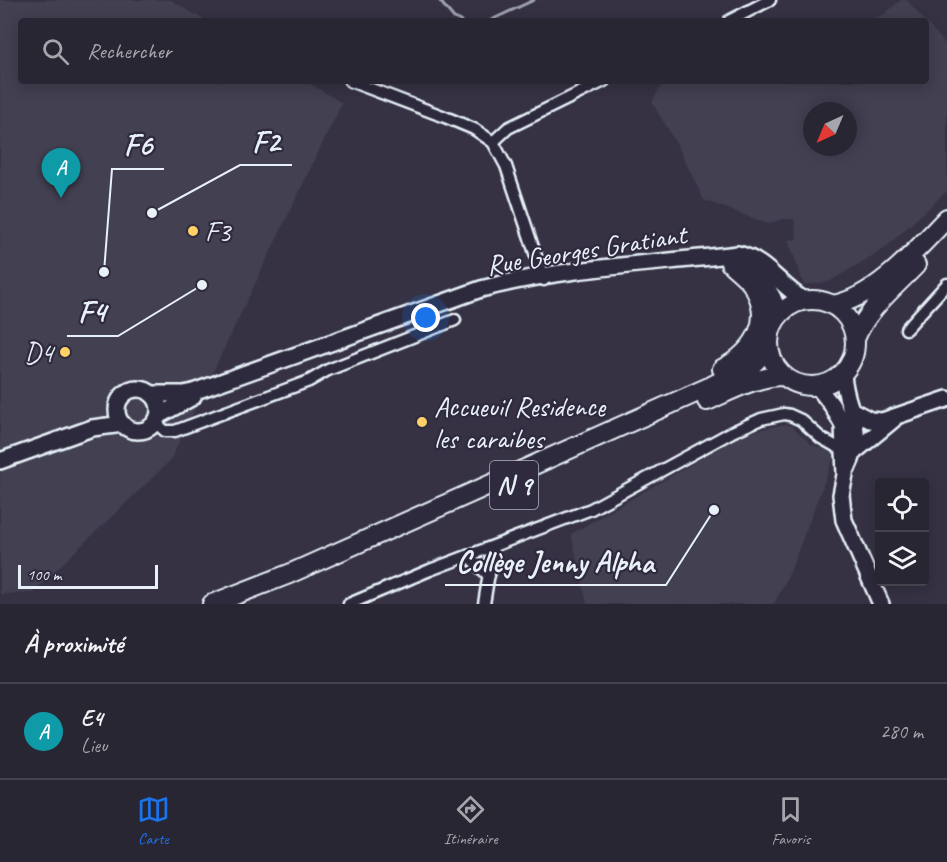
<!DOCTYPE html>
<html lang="fr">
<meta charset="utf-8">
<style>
body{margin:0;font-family:Caveat,sans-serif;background:#302e3b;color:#f1f3f6}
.controls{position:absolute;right:18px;bottom:18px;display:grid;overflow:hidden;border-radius:6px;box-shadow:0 3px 15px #0003}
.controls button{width:54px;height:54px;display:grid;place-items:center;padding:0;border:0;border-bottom:2px solid #44434e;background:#282633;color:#f1f3f6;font:30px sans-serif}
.compass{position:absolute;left:803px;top:102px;width:54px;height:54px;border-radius:50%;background:#282633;box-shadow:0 3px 15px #0003;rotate:224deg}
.scale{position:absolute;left:18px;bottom:15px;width:140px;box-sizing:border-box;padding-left:6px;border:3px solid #e8f1f8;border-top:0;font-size:16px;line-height:21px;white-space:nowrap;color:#e8f1f8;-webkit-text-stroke:4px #2f2a3d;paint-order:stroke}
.you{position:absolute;left:426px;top:318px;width:21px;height:21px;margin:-15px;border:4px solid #fff;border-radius:50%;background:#1a73e8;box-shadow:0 0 0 9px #1a73e833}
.badge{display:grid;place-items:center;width:39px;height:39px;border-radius:50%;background:#1a73e8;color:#fff;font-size:20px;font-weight:700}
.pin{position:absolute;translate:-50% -50px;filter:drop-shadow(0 2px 3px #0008)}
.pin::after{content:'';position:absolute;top:32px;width:21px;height:18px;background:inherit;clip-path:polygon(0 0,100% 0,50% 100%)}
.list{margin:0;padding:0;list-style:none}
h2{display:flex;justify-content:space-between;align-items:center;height:78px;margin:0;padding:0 24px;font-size:26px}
h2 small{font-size:20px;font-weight:400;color:#a5a5ac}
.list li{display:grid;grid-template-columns:39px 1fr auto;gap:18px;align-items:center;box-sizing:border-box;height:96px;padding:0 24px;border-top:2px solid #44434e}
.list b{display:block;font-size:22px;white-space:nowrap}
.list p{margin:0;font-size:20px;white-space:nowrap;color:#a5a5ac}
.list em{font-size:20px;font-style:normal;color:#a5a5ac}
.icon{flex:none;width:33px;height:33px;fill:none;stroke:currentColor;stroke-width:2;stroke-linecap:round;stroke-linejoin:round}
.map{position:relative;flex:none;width:947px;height:604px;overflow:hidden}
.search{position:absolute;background:#282633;box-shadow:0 3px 15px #0003;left:18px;right:18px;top:18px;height:66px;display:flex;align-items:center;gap:15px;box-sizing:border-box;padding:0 21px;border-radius:6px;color:#a5a5ac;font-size:22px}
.sheet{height:174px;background:#282633}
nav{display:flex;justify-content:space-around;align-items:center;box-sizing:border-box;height:84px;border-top:2px solid #44434e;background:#282633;font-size:16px;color:#a5a5ac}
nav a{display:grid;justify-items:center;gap:3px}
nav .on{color:#1a73e8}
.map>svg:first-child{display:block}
.built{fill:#433f51;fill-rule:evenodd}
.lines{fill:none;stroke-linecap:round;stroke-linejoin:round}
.stream{stroke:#a0a4af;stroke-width:3}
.minor-casing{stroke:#e8f1f8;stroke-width:15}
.secondary-casing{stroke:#e8f1f8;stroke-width:20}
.primary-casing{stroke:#e8f1f8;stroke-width:22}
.minor{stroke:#2f2a3d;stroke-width:10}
.secondary{stroke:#2f2a3d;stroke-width:15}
.primary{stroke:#2f2a3d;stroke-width:18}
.poi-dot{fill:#ffd166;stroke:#2f2a3d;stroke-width:2}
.labels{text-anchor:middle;stroke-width:4.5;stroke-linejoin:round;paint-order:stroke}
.shield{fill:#2f2a3d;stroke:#b0b5c0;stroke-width:1.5}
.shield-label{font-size:27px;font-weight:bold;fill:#e8f1f8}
.poi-label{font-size:28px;fill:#e8f1f8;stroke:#2f2a3d;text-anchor:start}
.street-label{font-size:28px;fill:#e8f1f8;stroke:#2f2a3d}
.leader{fill:none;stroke:#e8f1f8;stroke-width:2}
.callout-dot{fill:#e8f1f8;stroke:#2f2a3d;stroke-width:2}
.callout-label{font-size:30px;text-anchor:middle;font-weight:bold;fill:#e8f1f8;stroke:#2f2a3d;stroke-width:4.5;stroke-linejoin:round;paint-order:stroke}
</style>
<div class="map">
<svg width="947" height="604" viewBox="0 0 947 604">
<rect width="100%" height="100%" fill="#363244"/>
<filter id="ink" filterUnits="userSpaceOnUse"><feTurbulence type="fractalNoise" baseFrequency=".0167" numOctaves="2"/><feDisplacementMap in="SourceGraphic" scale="12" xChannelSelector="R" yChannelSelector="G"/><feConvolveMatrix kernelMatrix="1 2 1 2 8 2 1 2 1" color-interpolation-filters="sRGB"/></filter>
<g filter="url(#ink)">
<path class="built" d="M0,0H171L206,21H21V81H306L342,103L170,461L32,593L0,594Z
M901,0H907L925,21H868L884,14Z
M926,22L947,46V191L884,249L829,282L804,285L788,240L797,239L794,219H782L768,224L704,200L677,145L652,102L663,82L666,81H926ZM812,111H848V147H812Z
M785,424L792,426L811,444L835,454L790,572L774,604H587L571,534L702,458L735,435Z"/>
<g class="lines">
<path class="stream" d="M439,0L454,18L461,21
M489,21L534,0"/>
<defs>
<path id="minor" d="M729,21L770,0
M350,81L445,117L474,129L493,142L506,166L544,280
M493,142L508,128L604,81
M906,329L947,284
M155,422L165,431H175L309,381L328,370L455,320
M468,556L489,576
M349,604L430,570L591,509L732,432L761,419L784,414L790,415L801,420L821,438L844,451
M484,604L493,548"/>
<path id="secondary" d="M736,265C759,271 773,292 779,314
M843,373C845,414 869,424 847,469
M817,386L831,404L843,425L845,475L841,495L844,520L881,604
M117 410a21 21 0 1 1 42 0a21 21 0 1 1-42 0Z
M151,394H183L193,392L481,289C565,267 653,264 738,254C766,260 780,286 804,300
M853,411L870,420L882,421L947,399
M158,416L193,397
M854,452L893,420
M0,461L92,428L123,424"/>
<path id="primary" d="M769 343a43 43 0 1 1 86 0a43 43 0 1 1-86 0Z
M832,305C875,299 918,248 947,218
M855,339C866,310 895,287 916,265
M722,369C755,351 776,319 751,283C745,276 737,270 730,263
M707,401C732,390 757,376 784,376
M212,604L289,574L709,387L751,366L769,348"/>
</defs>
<use href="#minor" class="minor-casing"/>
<use href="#secondary" class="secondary-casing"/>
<use href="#primary" class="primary-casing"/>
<use href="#minor" class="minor"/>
<use href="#secondary" class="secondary"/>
<use href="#primary" class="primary"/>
</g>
</g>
<g class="poi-dot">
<circle cx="193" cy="231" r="6"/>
<circle cx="65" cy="352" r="6"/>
<circle cx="422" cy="422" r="6"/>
</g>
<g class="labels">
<rect class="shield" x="490" y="461" width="48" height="48" rx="4.5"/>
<g class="shield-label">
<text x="514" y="494">N 9</text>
</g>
<g class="poi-label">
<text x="205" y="241">F3</text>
<text x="53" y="362" text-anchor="end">D4</text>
<text x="434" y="416">Accueuil Residence<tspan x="434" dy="32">les caraibes</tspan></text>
</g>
<g class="street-label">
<text transform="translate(586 249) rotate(-9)" y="10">Rue Georges Gratiant</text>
</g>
</g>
<path class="leader" d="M152 213L240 165H292M104 272L112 169H164M202 285L118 336H67M714 510L666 585H445"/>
<g class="callout-dot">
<circle cx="152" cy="213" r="6"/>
<circle cx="104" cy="272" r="6"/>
<circle cx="202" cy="285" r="6"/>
<circle cx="714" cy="510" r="6"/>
</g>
<g class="callout-label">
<text x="266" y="152">F2</text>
<text x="138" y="155">F6</text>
<text x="92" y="322">F4</text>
<text x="555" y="572">Collège Jenny Alpha</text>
</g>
</svg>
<div class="controls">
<button><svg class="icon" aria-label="locate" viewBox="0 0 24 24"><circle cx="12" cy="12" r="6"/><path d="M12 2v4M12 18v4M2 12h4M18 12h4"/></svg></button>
<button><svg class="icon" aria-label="layers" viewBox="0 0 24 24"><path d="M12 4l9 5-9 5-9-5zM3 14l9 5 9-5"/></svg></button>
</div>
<svg class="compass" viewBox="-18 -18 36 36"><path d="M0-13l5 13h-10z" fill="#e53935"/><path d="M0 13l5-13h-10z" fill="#a5a5ac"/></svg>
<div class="scale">100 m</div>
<div class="you"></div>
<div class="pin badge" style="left:61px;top:198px;background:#0f9aa8">A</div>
<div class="search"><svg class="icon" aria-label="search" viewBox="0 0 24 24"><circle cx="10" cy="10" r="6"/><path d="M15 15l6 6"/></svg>Rechercher</div>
</div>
<section class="sheet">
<h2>À proximité<small></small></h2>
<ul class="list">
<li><span class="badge" style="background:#0f9aa8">A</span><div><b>E4</b><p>Lieu</p></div><em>280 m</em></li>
</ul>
</section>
<nav>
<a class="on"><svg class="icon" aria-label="map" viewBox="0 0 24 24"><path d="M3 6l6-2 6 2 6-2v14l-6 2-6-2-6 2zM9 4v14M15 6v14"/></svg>Carte</a>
<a><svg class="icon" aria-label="directions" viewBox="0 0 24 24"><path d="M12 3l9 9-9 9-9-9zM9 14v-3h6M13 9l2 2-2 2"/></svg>Itinéraire</a>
<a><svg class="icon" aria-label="saved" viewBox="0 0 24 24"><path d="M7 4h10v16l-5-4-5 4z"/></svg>Favoris</a>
</nav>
